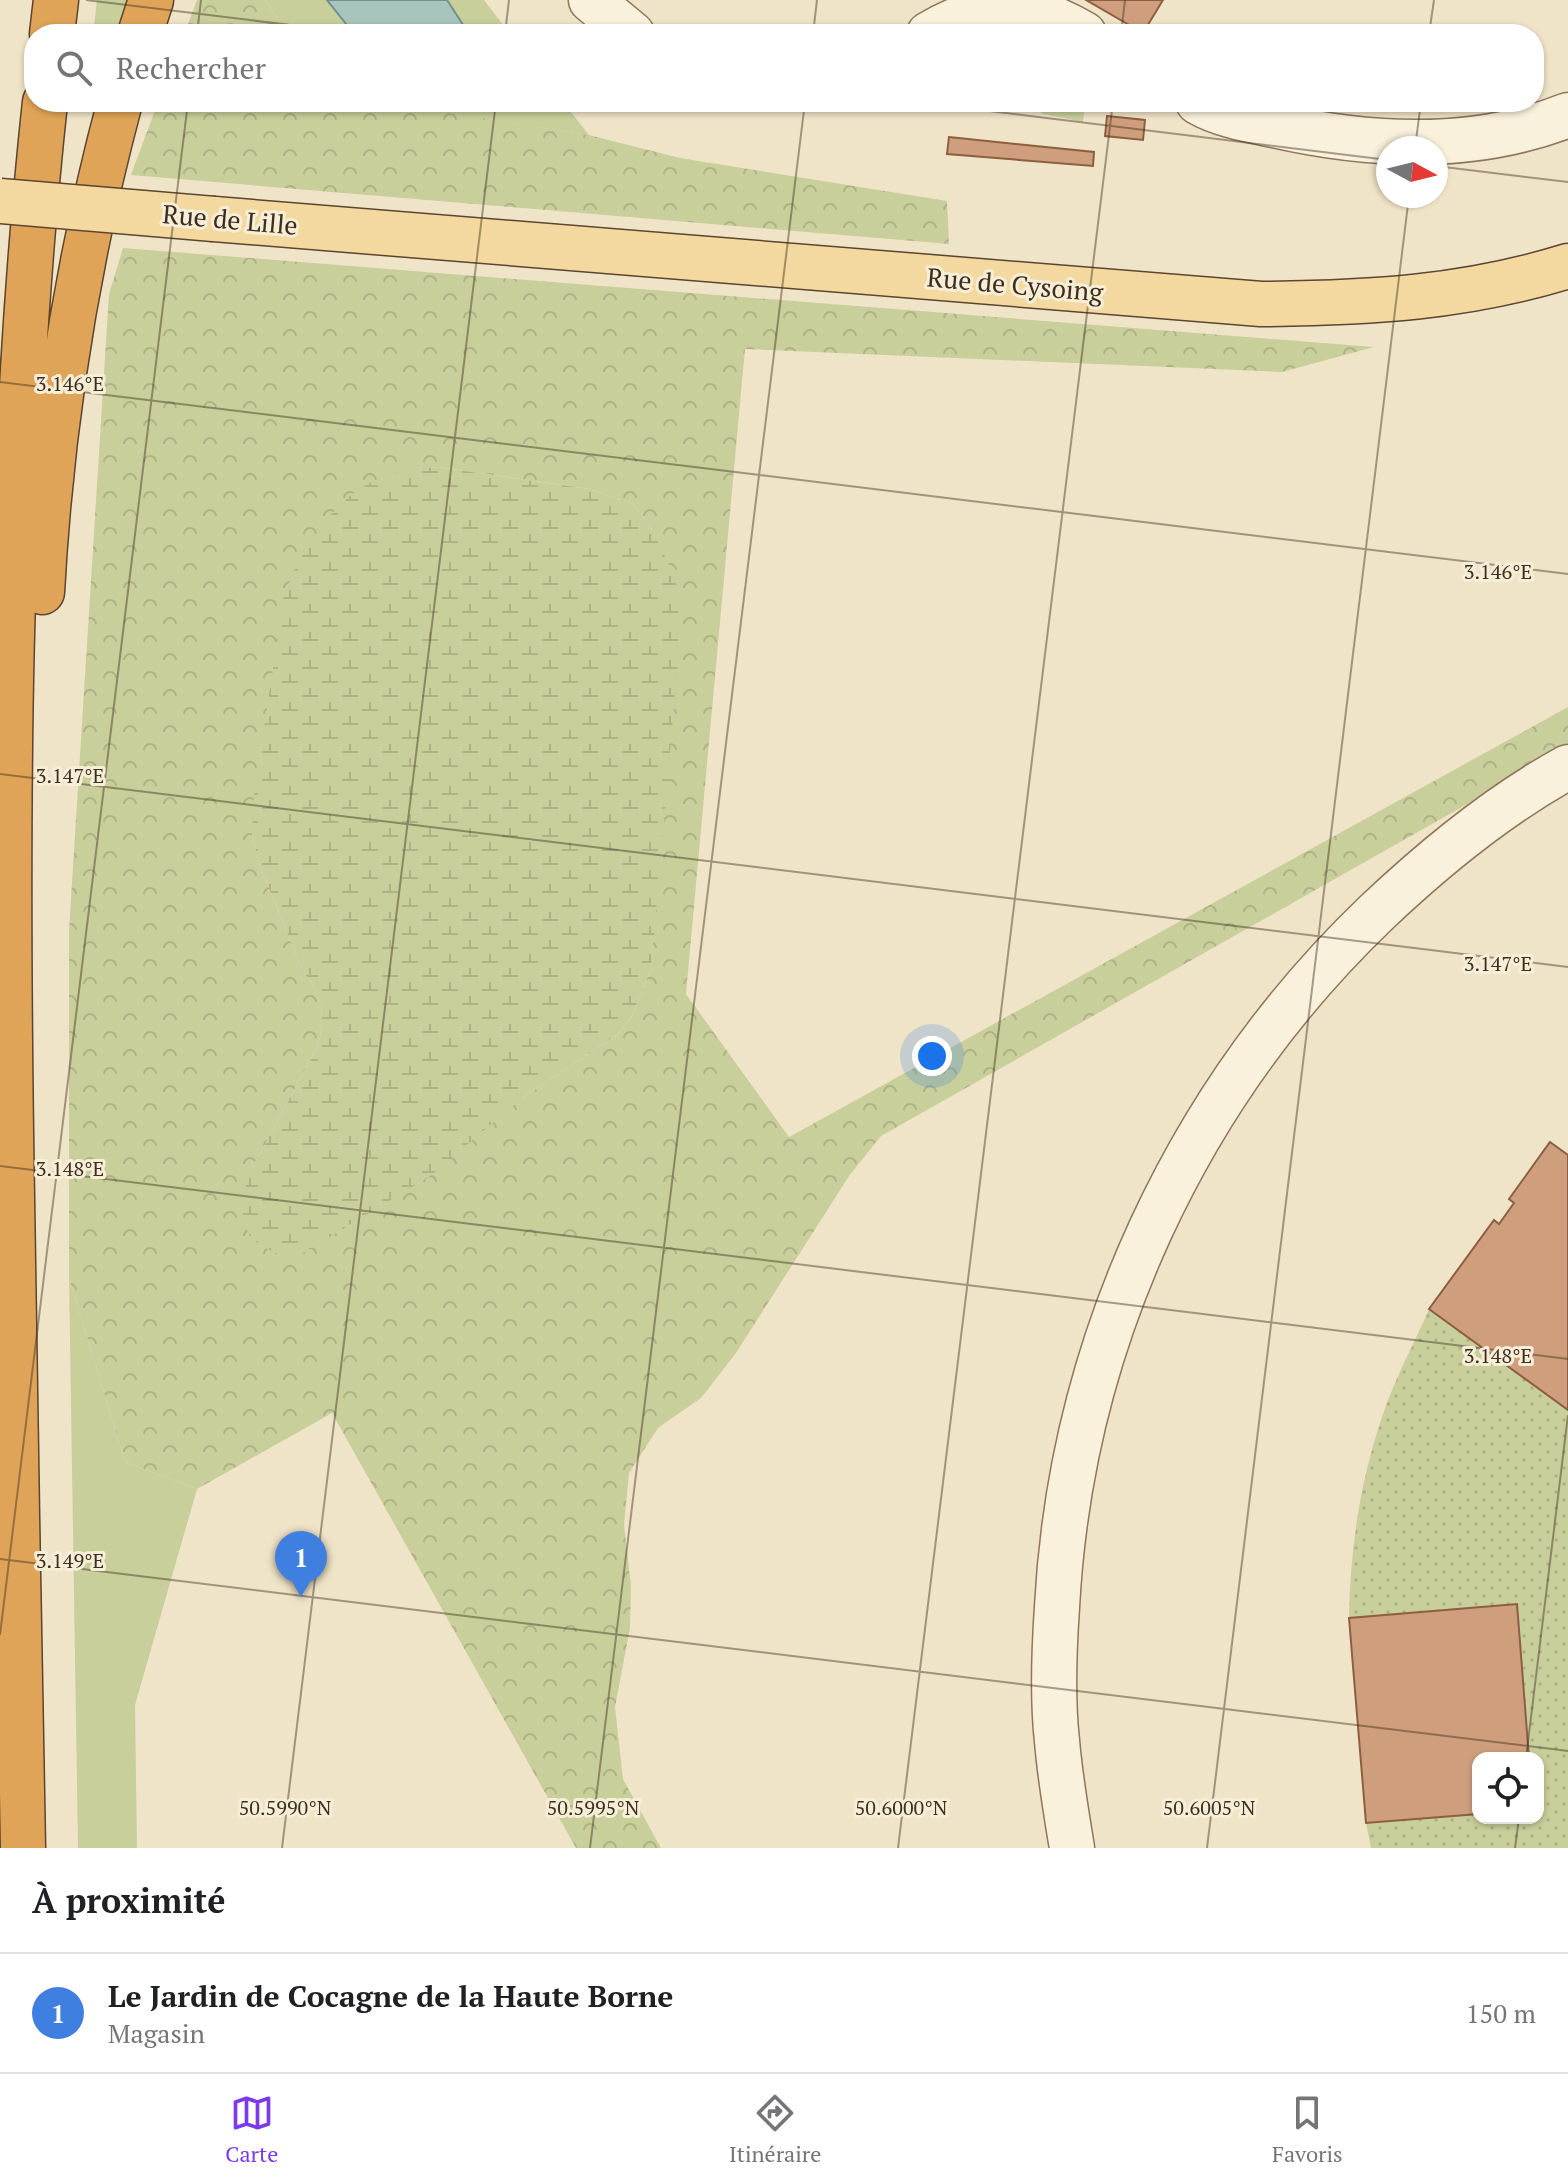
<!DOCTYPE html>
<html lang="fr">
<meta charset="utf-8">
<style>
body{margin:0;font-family:"PT Serif",serif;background:#f2f2f2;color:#202124}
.controls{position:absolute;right:24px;bottom:24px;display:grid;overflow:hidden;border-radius:16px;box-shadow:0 2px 6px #0004}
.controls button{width:72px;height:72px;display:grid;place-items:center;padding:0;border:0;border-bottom:2px solid #e0e0e0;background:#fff;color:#202124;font:40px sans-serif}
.compass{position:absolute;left:1376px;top:136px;width:72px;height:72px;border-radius:50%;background:#fff;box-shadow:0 2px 6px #0004;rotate:97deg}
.you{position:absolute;left:932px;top:1056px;width:28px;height:28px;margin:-20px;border:6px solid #fff;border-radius:50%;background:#1a73e8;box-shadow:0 0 0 12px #1a73e833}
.badge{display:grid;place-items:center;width:52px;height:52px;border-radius:50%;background:#7c3aed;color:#fff;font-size:26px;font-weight:700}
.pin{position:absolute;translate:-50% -66px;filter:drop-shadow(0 2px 4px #0008)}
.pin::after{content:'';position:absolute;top:42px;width:28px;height:24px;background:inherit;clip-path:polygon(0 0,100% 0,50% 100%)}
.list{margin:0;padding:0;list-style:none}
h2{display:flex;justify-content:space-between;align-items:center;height:104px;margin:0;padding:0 32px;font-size:34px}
h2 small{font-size:26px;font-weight:400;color:#757577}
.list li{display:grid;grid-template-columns:52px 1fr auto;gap:24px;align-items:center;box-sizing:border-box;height:120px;padding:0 32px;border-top:2px solid #e0e0e0}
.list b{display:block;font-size:30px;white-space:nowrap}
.list p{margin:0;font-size:26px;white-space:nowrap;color:#757577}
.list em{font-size:26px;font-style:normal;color:#757577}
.icon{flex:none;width:44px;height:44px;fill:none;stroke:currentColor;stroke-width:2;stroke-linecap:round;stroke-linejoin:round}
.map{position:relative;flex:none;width:1568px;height:1848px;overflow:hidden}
.search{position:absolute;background:#fff;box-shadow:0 2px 6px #0004;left:24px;right:24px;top:24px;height:88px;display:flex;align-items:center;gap:20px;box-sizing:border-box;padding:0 28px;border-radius:32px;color:#757577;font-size:30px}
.sheet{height:224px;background:#fff}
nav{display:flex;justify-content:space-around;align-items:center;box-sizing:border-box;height:112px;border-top:2px solid #e0e0e0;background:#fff;font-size:22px;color:#757577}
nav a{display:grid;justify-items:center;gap:4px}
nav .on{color:#7c3aed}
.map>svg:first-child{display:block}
.grass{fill:#c9cf9b}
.forest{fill:url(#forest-crowns);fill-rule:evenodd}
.wetland{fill:url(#wetland-marsh)}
.park{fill:url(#park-dots)}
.water{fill:#a9c4bc;stroke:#6f938a;stroke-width:2}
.building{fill:#cf9f7d;stroke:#8d5f41;stroke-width:2}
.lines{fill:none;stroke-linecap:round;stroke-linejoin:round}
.minor-casing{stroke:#8d765c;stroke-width:47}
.major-casing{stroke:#5b4430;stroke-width:47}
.highway-casing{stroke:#5b4430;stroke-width:47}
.minor{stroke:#faf1dc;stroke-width:44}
.major{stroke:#f3d9a0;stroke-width:44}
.highway{stroke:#e0a458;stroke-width:44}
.major-bridge-casing{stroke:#5b4430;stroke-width:47;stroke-linecap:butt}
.major-bridge{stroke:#f3d9a0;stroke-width:44}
.ticks{fill:none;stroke:#3d2e20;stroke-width:2;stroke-opacity:0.45}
.labels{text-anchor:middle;stroke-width:6;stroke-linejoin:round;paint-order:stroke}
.street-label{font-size:26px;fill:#3d2e20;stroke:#f7eed8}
.ticks-label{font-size:20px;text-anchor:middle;fill:#3d2e20;stroke:#f7eed8;stroke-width:6;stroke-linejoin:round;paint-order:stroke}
</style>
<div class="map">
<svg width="1568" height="1848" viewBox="0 0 1568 1848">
<defs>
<pattern id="forest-crowns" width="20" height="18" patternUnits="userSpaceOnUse" patternTransform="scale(2)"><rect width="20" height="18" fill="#c9cf9b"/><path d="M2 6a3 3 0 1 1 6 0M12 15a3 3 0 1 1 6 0" fill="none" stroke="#aeb285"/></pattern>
<pattern id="wetland-marsh" width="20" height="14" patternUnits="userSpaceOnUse" patternTransform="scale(2)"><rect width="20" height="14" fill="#c9cf9b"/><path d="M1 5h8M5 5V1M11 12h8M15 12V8" fill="none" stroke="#aeb285"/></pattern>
<pattern id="park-dots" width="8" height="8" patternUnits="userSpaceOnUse" patternTransform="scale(2)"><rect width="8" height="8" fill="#c9cf9b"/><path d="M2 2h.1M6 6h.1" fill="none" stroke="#aeb285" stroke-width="1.8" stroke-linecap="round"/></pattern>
</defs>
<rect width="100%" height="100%" fill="#f0e4c8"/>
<path class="grass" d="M97,0H130L118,34H93Z
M265,0H484L510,34H287Z
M376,102H563L589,135L385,105Z
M1018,102H1085L1083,122L1044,114Z
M69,1278L125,1462L197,1489L135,1705L137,1848H78Z"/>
<path class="forest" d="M197,0H265L287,34H184Z
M158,102H376L589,135L680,158L947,201L949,244L131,175Z
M123,248L1374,347L1282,372L745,349L686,994L789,1137L1568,707V747L881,1136L849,1176L736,1353L701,1398L658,1428L629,1473L624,1525L631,1586L630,1628L615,1707L623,1779L661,1848H576L332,1413L197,1489L125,1462L69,1278V930L109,294ZM438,467L589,489L633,504L653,531L680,593L651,969L632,1016L618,1034L522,1098L252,1168L317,1048C326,1019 324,995 303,972L260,866L252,835L330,517C369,479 385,475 438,467Z"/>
<path class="wetland" d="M438,467L589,489L633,504L653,531L669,565L680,593L682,616L651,969L632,1016L618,1034L522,1098L430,1176L303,1253H275L260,1245L249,1235L243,1219L242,1197L252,1168L317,1048C326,1019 324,995 303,972L260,866L252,835L254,795L284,595C302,547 337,492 388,475C404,470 422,469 438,467Z"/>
<path class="park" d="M1429,1309L1568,1408V1848H1371L1366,1823L1478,1814V1818H1538V1758H1529L1517,1604L1349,1618C1350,1550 1360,1481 1382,1417C1394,1380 1414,1344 1429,1309Z"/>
<path class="water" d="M327,0H447L469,34H354Z"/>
<path class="building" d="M1086,0H1163L1143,33Z
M1107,116L1145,120L1143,140L1105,136Z
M949,137L1094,152L1093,166L947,154Z
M1550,1142L1568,1155V1410L1429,1309L1494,1220L1499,1224L1514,1203L1509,1199Z
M1517,1604L1529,1758H1478V1814L1366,1823L1349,1618Z"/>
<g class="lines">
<defs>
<path id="minor" d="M591,0L632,34
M929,34C987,0 1026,0 1084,34
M1198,102C1220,115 1249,120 1274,125C1371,147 1474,152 1568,115
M1072,1848C1066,1812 1060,1777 1057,1741C1052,1697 1054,1651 1057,1607C1071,1344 1186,1095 1376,913C1435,857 1497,806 1568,767"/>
<path id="major" d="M214,219L1261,304C1369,303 1465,298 1568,266"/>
<path id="highway" d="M52,34L56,0
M140,34L151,0
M42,592C51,427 77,262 120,102
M23,1848C19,1631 15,1415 12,1198C6,833 6,466 45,102"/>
</defs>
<use href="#minor" class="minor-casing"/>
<use href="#major" class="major-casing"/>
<use href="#highway" class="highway-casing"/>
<use href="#minor" class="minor"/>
<use href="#major" class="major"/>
<use href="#highway" class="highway"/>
<defs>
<path id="major-bridge" d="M0,201L214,219"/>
</defs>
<use href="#major-bridge" class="major-bridge-casing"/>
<use href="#major-bridge" class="major-bridge"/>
</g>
<path class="ticks" d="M86,0L363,34M197,34L201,0M505,34L509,0M813,34L817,0M1121,34L1125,0M1429,34L1434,0M917,102L1388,160M1415,148L1421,102M1436,166L1568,182M0,382L1568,574M0,774L1568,967M0,1166L1568,1359M0,1559L1568,1751M0,1635L188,102M1526,1758L1568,1415M282,1848L496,102M590,1848L805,102M898,1848L1113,102M1207,1848L1409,196M1515,1848L1519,1818"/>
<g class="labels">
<g class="street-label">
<text transform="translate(230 220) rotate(5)" y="9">Rue de Lille</text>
<text transform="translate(1015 285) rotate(5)" y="9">Rue de Cysoing</text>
</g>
</g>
<g class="ticks-label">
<text x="70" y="391">3.146°E</text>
<text x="1498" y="579">3.146°E</text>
<text x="70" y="783">3.147°E</text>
<text x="1498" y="971">3.147°E</text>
<text x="70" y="1176">3.148°E</text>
<text x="1498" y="1363">3.148°E</text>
<text x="70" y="1568">3.149°E</text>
<text x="285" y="1815">50.5990°N</text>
<text x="593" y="1815">50.5995°N</text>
<text x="901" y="1815">50.6000°N</text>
<text x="1209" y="1815">50.6005°N</text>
</g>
</svg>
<div class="controls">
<button><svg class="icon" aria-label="locate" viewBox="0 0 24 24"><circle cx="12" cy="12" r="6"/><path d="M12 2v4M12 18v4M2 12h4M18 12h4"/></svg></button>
</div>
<svg class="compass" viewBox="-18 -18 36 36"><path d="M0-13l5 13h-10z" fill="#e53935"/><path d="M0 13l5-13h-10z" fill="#757577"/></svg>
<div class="you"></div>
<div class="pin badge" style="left:301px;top:1597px;background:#3f7fe0">1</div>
<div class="search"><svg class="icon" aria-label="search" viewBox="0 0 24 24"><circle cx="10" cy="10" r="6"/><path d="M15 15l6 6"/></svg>Rechercher</div>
</div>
<section class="sheet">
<h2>À proximité<small></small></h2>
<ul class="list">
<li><span class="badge" style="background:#3f7fe0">1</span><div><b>Le Jardin de Cocagne de la Haute Borne</b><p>Magasin</p></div><em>150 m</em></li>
</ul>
</section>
<nav>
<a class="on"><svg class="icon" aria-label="map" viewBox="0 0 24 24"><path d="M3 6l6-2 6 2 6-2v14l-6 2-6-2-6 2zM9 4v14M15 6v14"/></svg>Carte</a>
<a><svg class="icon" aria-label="directions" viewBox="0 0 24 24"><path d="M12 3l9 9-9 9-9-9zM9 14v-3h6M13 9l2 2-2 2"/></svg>Itinéraire</a>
<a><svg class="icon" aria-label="saved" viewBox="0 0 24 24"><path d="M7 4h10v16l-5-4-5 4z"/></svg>Favoris</a>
</nav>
